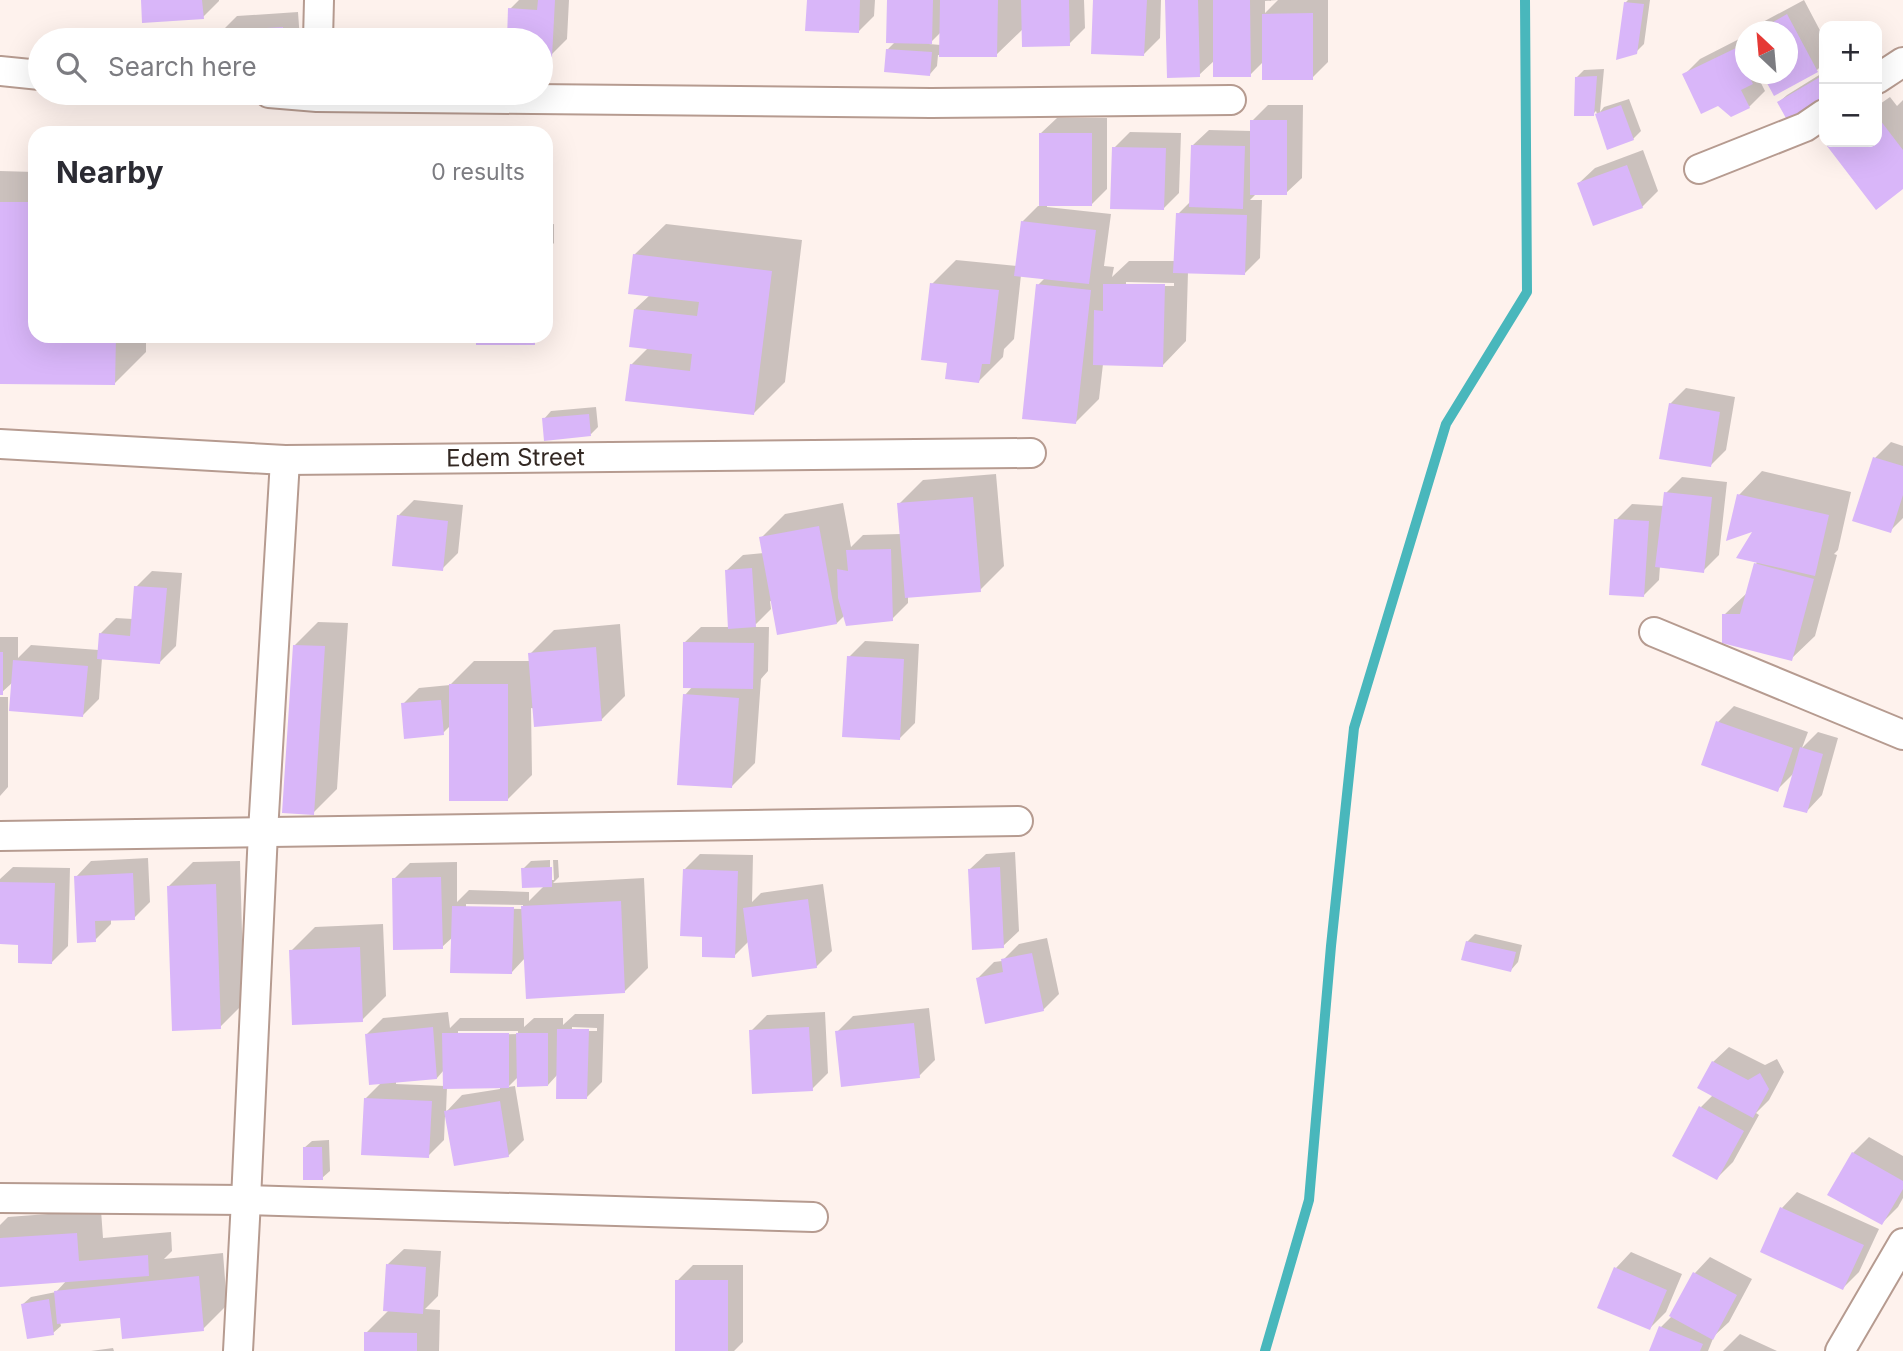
<!DOCTYPE html>
<meta charset="utf-8">
<style>
body{margin:0;font-family:Inter,sans-serif;background:#f2f2f3;color:#2b2b33}
.controls{position:absolute;right:21px;top:21px;display:grid;overflow:hidden;border-radius:14px;box-shadow:0 7px 28px #0002}
.controls button{width:63px;height:63px;display:grid;place-items:center;padding:0;border:0;border-bottom:2px solid #e1e1e2;background:#fff;color:#2b2b33;font:35px sans-serif}
.compass{position:absolute;left:1735px;top:21px;width:63px;height:63px;border-radius:50%;background:#fff;box-shadow:0 7px 28px #0002;rotate:334deg}
.list{margin:0;padding:0;list-style:none}
h2{display:flex;justify-content:space-between;align-items:center;height:91px;margin:0;padding:0 28px;font-size:30px}
h2 small{font-size:23px;font-weight:400;color:#7c7c81}
.icon{flex:none;width:38px;height:38px;fill:none;stroke:currentColor;stroke-width:2;stroke-linecap:round;stroke-linejoin:round}
.map{position:relative;flex:none;width:1903px;height:1351px;overflow:hidden}
.search{position:absolute;background:#fff;box-shadow:0 7px 28px #0002;left:28px;top:28px;width:525px;height:77px;display:flex;align-items:center;gap:18px;box-sizing:border-box;padding:0 24px;border-radius:38px;color:#7c7c81;font-size:26px}
.panel{position:absolute;background:#fff;box-shadow:0 7px 28px #0002;left:28px;top:126px;width:525px;height:217px;border-radius:21px}
.map>svg:first-child{display:block}
.shadow{fill:#0003;fill-rule:evenodd}
.lines{fill:none;stroke-linecap:round;stroke-linejoin:round}
.stream{stroke:#49b7bc;stroke-width:10}
.building{fill:#d9b6f9}
.street-casing{stroke:#b69b90;stroke-width:32}
.street{stroke:#fff;stroke-width:28}
.labels{text-anchor:middle;stroke-width:7;stroke-linejoin:round;paint-order:stroke}
.street-label{font-size:24px;fill:#332823;stroke:#fff}
</style>
<div class="map">
<svg width="1903" height="1351" viewBox="0 0 1903 1351">
<rect width="100%" height="100%" fill="#fef2ed"/>
<path class="shadow" d="M143,0H219V1L203,17Z
M519,0H569L567,39L551,55L541,54V40H508L510,9Z
M809,0H875L874,16L858,32Z
M889,0H1084L1085,28L1069,44L1023,29L996,55H938L937,66L930,74L887,50L896,41ZM941,32V45L929,44Z
M1095,0H1161L1160,38L1144,54Z
M1167,0H1328V62L1312,78L1264,61L1250,75L1215,60L1199,75ZM1278,0L1265,13V1Z
M1628,0H1650L1644,44L1636,52L1625,3Z
M1804,0L1824,38V63L1817,70L1775,93L1764,74H1787V32H1753L1761,23Z
M298,12L300,40H222L221,32L237,16Z
M1745,36V74H1761L1758,77L1765,91L1749,107L1684,75L1700,59Z
M1604,69L1600,112L1604,107L1629,99L1641,131L1633,139L1608,147L1596,111L1593,114L1576,78L1584,70Z
M1824,72V96L1788,117L1779,102L1787,95Z
M1890,97L1897,106L1903,100V187L1829,146L1833,142H1877V106Z
M1268,105H1303L1302,178L1286,193L1256,194L1250,200H1262L1260,258L1244,274L1188,272L1186,341L1163,365L1103,364L1099,399L1075,423L1038,285L1046,277L1021,275L1014,339L1004,349L1003,357L979,381L949,362L932,284L956,260L1017,266L1022,222L1038,206H1041V133L1057,118H1107V189L1091,205L1047,204V207L1111,214L1104,266L1114,267L1112,277L1129,261H1176L1178,214L1191,201L1193,145L1209,130L1252,131V121ZM1126,282L1174,283V286H1126Z
M1130,132L1181,133L1179,193L1163,209L1114,148Z
M1643,150L1658,191L1642,207L1579,183L1595,168Z
M0,171L35,172V336H146V352L115,383L0,382Z
M554,224V243L546,251V225Z
M666,224L802,240L785,382L754,413L631,365L649,347L635,309L650,295L634,255Z
M546,271H551L550,327L546,332Z
M1686,388L1735,397L1726,450L1710,466L1670,404Z
M596,407L598,427L591,434L544,419L551,411Z
M1891,442L1903,446V518L1890,531L1875,458Z
M1762,471L1851,492L1838,550L1834,554L1837,555L1815,636L1791,659L1724,615L1749,591L1757,561L1756,529L1739,495Z
M996,474L1004,566L980,590L908,596V603L892,619L845,615L837,623L770,601L771,609L753,627H769L768,671L761,679L755,763L731,787L685,695L693,686L685,642L701,627H730L727,570L743,555L764,553L761,538L785,514L843,503L851,547L863,535L901,534L899,504L923,480Z
M1682,477L1727,482L1719,555L1703,571L1660,566L1659,580L1643,596L1616,520L1632,504L1664,506L1666,493Z
M414,500L463,505L458,553L442,569L398,516Z
M152,571L182,573L176,646L160,662L102,658L99,699L83,715L13,682L0,694V637H18V658L31,645L99,650L100,634L116,618L133,619L136,587Z
M318,622L348,623L337,789L313,813L295,645Z
M620,624L625,696L601,720L531,708L532,775L508,799L451,725L443,733L403,704L419,688L450,685L474,661H530V654L554,630Z
M865,641L919,644L915,723L899,739L849,657Z
M0,697H8V787L0,796Z
M1734,706L1808,732L1802,748L1818,732L1838,738L1822,795L1807,811L1795,772L1777,790L1718,722Z
M1015,852L1019,931L1003,946L970,869L986,854Z
M700,854L753,855L752,902L761,893L823,884L832,951L816,967L749,941L734,956L704,935L684,870Z
M148,858L150,902L134,918L111,919V924L95,940L76,877L91,861Z
M550,860V880H554L553,860H558L559,877L553,883L644,878L648,968L624,992L525,958L512,972L453,937L442,947L394,879L410,863L457,862V902L469,890L529,892V901L545,885L523,869L531,861ZM466,904L523,905V909L466,908Z
M240,861L244,1003L220,1027L169,886L193,862Z
M13,867L70,868L68,946L52,962L20,943L0,942V879Z
M383,924L386,996L362,1020L291,951L315,927Z
M1475,934L1522,945L1518,962L1511,970L1467,942Z
M1047,938L1059,994L1043,1010L978,978L994,962L1002,961L1019,944Z
M929,1008L935,1060L919,1076L837,1032L853,1016Z
M448,1012L450,1028L460,1018H524V1027L534,1018H563V1025L575,1014H604L602,1082L586,1098L558,1074L548,1085L518,1077L508,1087L515,1086L524,1140L508,1156L445,1116L444,1140L428,1156L365,1099L382,1082L367,1034L383,1018ZM572,1027L597,1028V1031H572ZM458,1031H518V1034L458,1035ZM444,1070L445,1086L396,1084V1081L437,1078ZM447,1087H500V1089L462,1095L446,1112Z
M825,1012L828,1073L812,1089L751,1031L767,1015Z
M1729,1047L1765,1065L1777,1059L1784,1072L1769,1100L1756,1113L1759,1115L1733,1162L1717,1178L1701,1107L1713,1095V1062Z
M1869,1137L1903,1156V1198L1898,1207L1882,1223L1853,1153Z
M329,1140L330,1171L322,1178L304,1148L312,1141Z
M1797,1192L1879,1229L1859,1272L1843,1288L1782,1208Z
M101,1210L103,1238L171,1232L172,1251L164,1259L223,1253L227,1305L203,1329L122,1317L60,1322L61,1326L53,1333L23,1304L31,1297L56,1292L67,1280L0,1285V1225L8,1217Z
M404,1249L441,1251L438,1296L425,1309L440,1310L439,1351H366V1333L390,1309L388,1264Z
M1631,1252L1682,1274L1666,1312L1650,1328L1616,1268Z
M1710,1257L1752,1279L1729,1322L1714,1336L1708,1351H1651L1661,1327L1671,1317L1695,1273Z
M693,1265H743V1342L734,1351H677V1281Z
M1740,1334L1777,1351H1723Z
M113,1348L114,1351H91Z"/>
<g class="lines">
<path class="stream" d="M1265,1351L1309,1200L1331,946L1354,728L1446,424L1527,292L1525,0"/>
</g>
<path class="building" d="M141,0H202L204,19L142,23Z
M538,0H555L552,57L541,56V40H507L508,8L537,10Z
M807,0H860L859,33L805,31Z
M887,0H933L932,44L886,43Z
M940,0H998L997,57H939Z
M1021,0H1069L1070,46L1022,47Z
M1093,0H1147L1144,56L1091,54Z
M1165,0H1198L1200,77L1167,78Z
M1213,0H1250L1251,77H1213Z
M1624,2L1644,4L1637,54L1616,60Z
M1313,13V80H1262V14Z
M1787,14L1818,72L1774,96L1762,74H1788V32H1756Z
M283,27L284,40H220L219,31Z
M1736,48L1745,68V74H1748L1753,84L1741,90L1750,108L1731,117L1718,106L1701,114L1682,74Z
M886,49L932,52L930,76L884,72Z
M1597,76L1594,116H1574L1575,77Z
M1820,77L1824,84V98L1787,120L1777,102Z
M1621,105L1634,140L1607,150L1595,114Z
M1877,116L1903,150V189L1876,210L1827,146L1832,142H1877Z
M1250,120H1287V195H1250Z
M1039,133H1092V206H1039Z
M1191,145L1245,146L1243,209L1189,207Z
M1112,147L1166,148L1164,210L1110,209Z
M1627,165L1643,208L1593,226L1577,183Z
M0,202H35V336H116L115,385L0,384Z
M1176,213L1247,215L1245,275L1173,273Z
M1021,221L1096,230L1089,284L1014,276Z
M633,254L772,271L754,415L625,401L630,364L690,371L692,354L629,347L634,309L697,316L699,302L628,294Z
M930,283L999,290L990,364H982L979,383L945,379L947,363L921,360Z
M1036,284L1091,290L1076,424L1022,419Z
M1103,284H1165L1163,367L1093,365L1094,310L1103,311Z
M476,336H535V345H476Z
M1669,403L1720,412L1711,467L1659,459Z
M589,414L591,436L544,441L542,418Z
M1873,457L1903,466V495L1891,533L1852,521Z
M1664,492L1712,497L1704,573L1655,567Z
M1737,494L1829,515L1815,576L1736,558L1752,532L1726,541Z
M973,497L981,592L905,598L897,503Z
M397,515L448,521L443,571L392,566Z
M1614,519L1649,521L1644,597L1609,595Z
M819,526L837,624L777,635L759,537Z
M891,549L893,621L846,626L838,598L837,569L848,571L846,550Z
M1754,563L1814,579L1792,661L1722,643V614H1740Z
M752,568L756,627L728,629L725,570Z
M134,586L167,588L160,664L97,659L99,633L130,636Z
M683,642L754,643L753,689L683,688Z
M293,645L325,646L314,815L282,813Z
M596,647L602,721L534,727L528,653Z
M0,652H3V695H0Z
M847,656L904,659L900,740L842,737Z
M13,660L88,666L83,717L9,711Z
M449,684H508V801H449Z
M683,694L739,698L732,788L677,785Z
M441,700L444,735L404,739L401,703Z
M1716,721L1793,748L1778,792L1701,765Z
M1800,747L1823,754L1807,813L1783,807Z
M552,867V887L522,888L521,868Z
M1000,867L1004,948L972,950L968,869Z
M683,869L738,871L735,958L702,957V937L680,936Z
M133,873L135,920L95,921L96,942L77,943L74,876Z
M441,877L443,949L393,950L392,878Z
M0,882L55,883L52,964L18,963V945L0,944Z
M216,884L221,1029L172,1031L167,886Z
M808,899L817,968L752,977L743,908Z
M621,901L625,993L526,999L521,906Z
M452,906L514,907L512,974L450,973Z
M1466,941L1516,952L1511,972L1461,960Z
M360,947L363,1022L292,1025L289,950Z
M1032,953L1044,1011L985,1024L976,978L1003,972L1001,959Z
M914,1023L920,1078L841,1087L835,1031Z
M433,1027L437,1079L369,1085L365,1034Z
M809,1027L813,1091L752,1094L749,1030Z
M557,1029H589L587,1099H556Z
M442,1033H509V1088L443,1089Z
M516,1033H548V1086L517,1087Z
M1712,1061L1748,1080L1760,1073L1769,1089L1753,1118L1697,1088Z
M364,1098L432,1101L429,1158L361,1155Z
M500,1101L509,1157L454,1166L444,1111Z
M1699,1106L1744,1131L1717,1180L1672,1156Z
M303,1147H322L323,1180H303Z
M1852,1152L1903,1181V1189L1882,1225L1827,1195Z
M1780,1207L1864,1245L1843,1290L1760,1252Z
M77,1233L79,1261L148,1255L149,1276L0,1287V1238Z
M386,1264L426,1267L423,1314L383,1311Z
M1614,1267L1667,1290L1650,1330L1597,1308Z
M1693,1272L1737,1295L1713,1340L1669,1316Z
M199,1276L204,1331L122,1339L120,1318L57,1324L54,1291Z
M675,1280H728V1351H675Z
M49,1299L54,1335L27,1339L21,1304Z
M1659,1326L1703,1344L1700,1351H1649Z
M364,1332L417,1333V1351H364Z"/>
<g class="lines">
<defs>
<g id="street">
<path d="M318,40L319,0"/>
<path d="M0,71L40,75"/>
<path d="M1877,79L1903,62"/>
<path d="M269,93L317,97L931,103L1231,100"/>
<path d="M1699,169L1805,127L1824,114"/>
<path id="s1" d="M0,444L285,460L1031,453"/>
<path d="M1654,632L1903,735"/>
<path d="M0,836L1018,821"/>
<path d="M0,1198L246,1200L813,1217"/>
<path d="M238,1351L246,1200L263,832L285,460"/>
<path d="M1840,1351L1903,1243"/>
</g>
</defs>
<use href="#street" class="street-casing"/>
<use href="#street" class="street"/>
</g>
<g class="labels">
<g class="street-label">
<text dy="8" stroke="none"><textPath href="#s1" startOffset="516">Edem Street</textPath></text>
</g>
</g>
</svg>
<div class="controls">
<button>+</button>
<button>−</button>
</div>
<svg class="compass" viewBox="-18 -18 36 36"><path d="M0-13l5 13h-10z" fill="#e53935"/><path d="M0 13l5-13h-10z" fill="#7c7c81"/></svg>
<div class="search"><svg class="icon" aria-label="search" viewBox="0 0 24 24"><circle cx="10" cy="10" r="6"/><path d="M15 15l6 6"/></svg>Search here</div>
<section class="panel">
<h2>Nearby<small>0 results</small></h2>
<ul class="list">
</ul>
</section>
</div>
